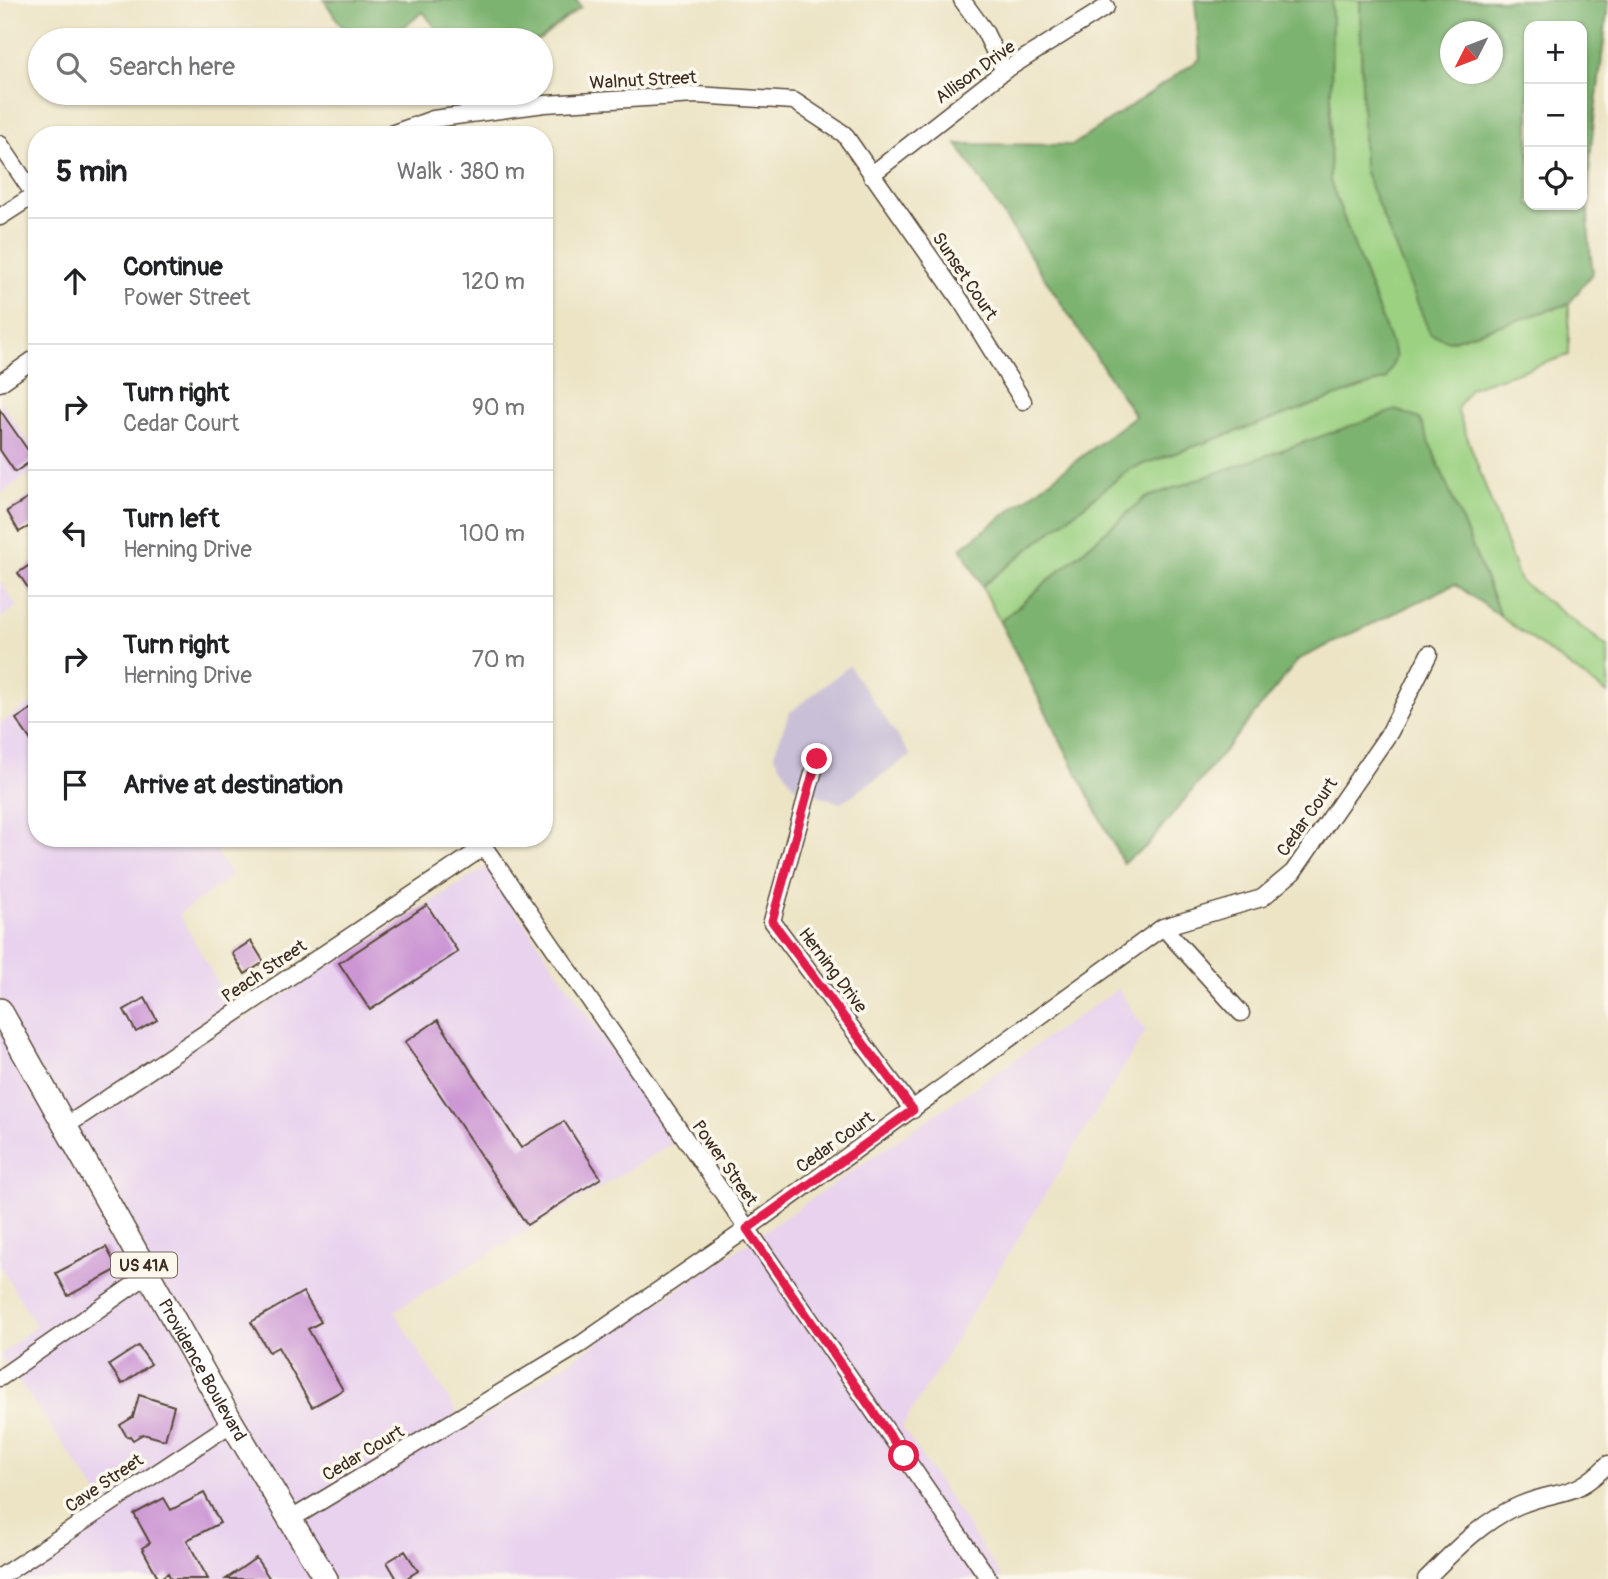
<!DOCTYPE html>
<meta charset="utf-8">
<style>
body{margin:0;font-family:Pangolin,sans-serif;background:#f2f2f2;color:#202124}
.controls{position:absolute;right:21px;top:21px;display:grid;overflow:hidden;border-radius:14px;box-shadow:0 2px 5px #0004}
.controls button{width:63px;height:63px;display:grid;place-items:center;padding:0;border:0;border-bottom:2px solid #e0e0e0;background:#fff;color:#202124;font:35px sans-serif}
.compass{position:absolute;left:1440px;top:21px;width:63px;height:63px;border-radius:50%;background:#fff;box-shadow:0 2px 5px #0004;rotate:228deg}
.stop{position:absolute;width:21px;height:21px;margin:-16px;border:5px solid #e11d48;border-radius:50%;background:#fff}
.stop.end{background:#e11d48;border-color:#fff;box-shadow:0 2px 7px #0008}
.list{margin:0;padding:0;list-style:none}
h2{display:flex;justify-content:space-between;align-items:center;height:91px;margin:0;padding:0 28px;font-size:30px}
h2 small{font-size:23px;font-weight:400;color:#757577}
.list li{display:grid;grid-template-columns:46px 1fr auto;gap:21px;align-items:center;box-sizing:border-box;height:126px;padding:0 28px;border-top:2px solid #e0e0e0}
.list b{display:block;font-size:26px;white-space:nowrap}
.list p{margin:0;font-size:23px;white-space:nowrap;color:#757577}
.list em{font-size:23px;font-style:normal;color:#757577}
.icon{flex:none;width:38px;height:38px;fill:none;stroke:currentColor;stroke-width:2;stroke-linecap:round;stroke-linejoin:round}
.map{position:relative;flex:none;width:1608px;height:1579px;overflow:hidden}
.search{position:absolute;background:#fff;box-shadow:0 2px 5px #0004;left:28px;top:28px;width:525px;height:77px;display:flex;align-items:center;gap:18px;box-sizing:border-box;padding:0 24px;border-radius:38px;color:#757577;font-size:26px}
.panel{position:absolute;background:#fff;box-shadow:0 2px 5px #0004;left:28px;top:126px;width:525px;height:721px;border-radius:28px}
.map>svg:first-child{display:block}
.built{fill:#e8d2ee}
.industrial{fill:#c9bfd7}
.green{fill:#9cd182;stroke:#6c7e50;stroke-width:2}
.forest{fill:#7db370;stroke:#5c6e47;stroke-width:2;fill-rule:evenodd}
.building{fill:#cc96d4}
.lines{fill:none;stroke-linecap:round;stroke-linejoin:round}
.minor-casing{stroke:#564637;stroke-width:19}
.highway-casing{stroke:#564637;stroke-width:26}
.minor{stroke:#fff;stroke-width:16}
.highway{stroke:#fff;stroke-width:23}
.route{stroke:#e11d48;stroke-width:9}
.labels{text-anchor:middle;stroke-width:7;stroke-linejoin:round;paint-order:stroke}
.shield{fill:#fbf7ec;stroke:#75685c;stroke-width:2}
.shield-label{font-size:16px;font-weight:bold;fill:#3b2a1e}
.street-label{font-size:18px;fill:#3b2a1e;stroke:#fbf7ec}
</style>
<div class="map">
<svg width="1608" height="1579" viewBox="0 0 1608 1579">
<rect width="100%" height="100%" fill="#fbf7ec"/>
<filter id="ink" filterUnits="userSpaceOnUse"><feTurbulence type="fractalNoise" baseFrequency=".0143" numOctaves="2"/><feDisplacementMap in="SourceGraphic" scale="14" xChannelSelector="R" yChannelSelector="G"/><feConvolveMatrix kernelMatrix="1 2 1 2 8 2 1 2 1" color-interpolation-filters="sRGB"/></filter>
<filter id="wash" filterUnits="userSpaceOnUse"><feTurbulence type="fractalNoise" baseFrequency=".00686" numOctaves="4" result="noise"/><feDisplacementMap in="SourceGraphic" scale="28" xChannelSelector="R" yChannelSelector="G"/><feGaussianBlur stdDeviation="1.57" result="paint"/><feColorMatrix in="noise" values="0 0 0 0 0 0 0 0 0 0 0 0 0 0 0 0 0 1.4 0 .05"/><feComposite in="paint" operator="in"/></filter>
<g filter="url(#wash)">
<rect width="100%" height="100%" fill="#ece4c5"/>
<path class="built" d="M0,400L37,454V469L0,494Z
M0,580L17,607L0,618Z
M37,699V838H207L232,876L179,914L240,1022L486,867L675,1142L394,1311L467,1429L743,1246L1118,989L1146,1031L902,1427L1003,1579H20L112,1514L0,1355L36,1326L0,1266V724Z"/>
<path class="industrial" d="M849,666L911,756L840,803L794,786L774,755L789,713Z"/>
<path class="green" d="M1332,0H1360L1364,170L1450,341L1569,304V355L1470,388L1457,409L1520,581L1608,647V694L1501,617L1420,420L1145,498L1000,622L982,586L1130,469L1386,379L1396,357L1330,181Z"/>
<path class="forest" d="M324,0H576L581,7L539,40H445L423,12L387,40H351Z
M1195,0H1332L1330,181L1396,357L1386,379L1130,469L982,586L961,548L1135,416L957,144L1073,145L1200,59Z
M1360,0H1608C1601,92 1578,179 1593,272L1569,304L1449,341L1430,334L1364,170ZM1529,26H1582V205H1529ZM1450,32H1492V74H1450Z
M1396,410L1420,419L1501,617L1455,584L1299,659L1147,846L1123,863L1000,622L1145,498Z"/>
<g id="blocks">
<path class="building" d="M0,410L34,459L15,472L0,450Z
M37,493V522L19,532L7,511Z
M37,560V601L18,573Z
M37,705V749L16,719Z
M427,905L458,952L370,1010L339,963Z
M251,941L264,962L245,974L232,953Z
M145,998L157,1020L136,1032L124,1010Z
M438,1020L521,1148L564,1121L601,1178L527,1225L405,1042Z
M106,1247L118,1269L68,1296L56,1273Z
M303,1292L321,1322L308,1329L343,1390L312,1407L278,1347L269,1352L251,1322Z
M138,1346L151,1364L122,1384L109,1365Z
M139,1395L174,1406L165,1440L143,1434L133,1440L130,1436L127,1437L120,1425L133,1417Z
M204,1493L220,1523L187,1540L208,1579H171L168,1573L159,1579L142,1548L150,1543L134,1514L164,1498L171,1510Z
M405,1551L418,1571L405,1579H397L387,1562Z
M256,1558L270,1579H226Z"/>
</g>
</g>
<g filter="url(#ink)">
<use href="#blocks" fill-opacity="0" stroke="#564637" stroke-width="2"/>
<g class="lines">
<defs>
<path id="minor" d="M962,0L984,30L1004,71
M388,135L433,119L545,104L696,95L794,101L844,134L963,304L1023,401
M0,144L37,199
M871,175L1004,71L1106,7
M0,217L34,195
M0,383L37,357
M817,759L772,921L913,1110
M478,838L989,1579
M1163,927L1241,1013
M66,1126L484,847
M0,1378L149,1274
M288,1521L581,1344L747,1229L1163,927L1262,898L1293,872L1390,732L1429,654
M0,1577L232,1423
M1426,1579C1454,1551 1483,1520 1520,1505C1561,1488 1573,1500 1608,1464"/>
<g id="highway">
<path id="s1" d="M0,1010L232,1423L326,1579"/>
</g>
</defs>
<use href="#minor" class="minor-casing"/>
<use href="#highway" class="highway-casing"/>
<use href="#minor" class="minor"/>
<use href="#highway" class="highway"/>
</g>
</g>
<g class="lines" filter="url(#ink)">
<path class="route" d="M817,759L772,921L913,1110L747,1229L904,1456"/>
</g>
<g class="labels">
<rect class="shield" x="111" y="1252.5" width="66" height="25" rx="5"/>
<g class="shield-label">
<text x="144" y="1271">US 41A</text>
</g>
<g class="street-label">
<text transform="translate(975 72) rotate(-36)" y="6">Allison Drive</text>
<text transform="translate(643 80) rotate(-3)" y="6">Walnut Street</text>
<text transform="translate(965 276) rotate(56)" y="6">Sunset Court</text>
<text transform="translate(1307 817) rotate(-55)" y="6">Cedar Court</text>
<text transform="translate(833 970) rotate(53)" y="6">Herning Drive</text>
<text transform="translate(264 971) rotate(-34)" y="6">Peach Street</text>
<text transform="translate(835 1142) rotate(-36)" y="6">Cedar Court</text>
<text transform="translate(725 1163) rotate(55)" y="6">Power Street</text>
<text dy="6" stroke="none"><textPath href="#s1" startOffset="413">Providence Boulevard</textPath></text>
<text transform="translate(363 1453) rotate(-31)" y="6">Cedar Court</text>
<text transform="translate(104 1483) rotate(-34)" y="6">Cave Street</text>
</g>
</g>
</svg>
<div class="controls">
<button>+</button>
<button>−</button>
<button><svg class="icon" aria-label="locate" viewBox="0 0 24 24"><circle cx="12" cy="12" r="6"/><path d="M12 2v4M12 18v4M2 12h4M18 12h4"/></svg></button>
</div>
<svg class="compass" viewBox="-18 -18 36 36"><path d="M0-13l5 13h-10z" fill="#e53935"/><path d="M0 13l5-13h-10z" fill="#757577"/></svg>
<div class="stop" style="left:904px;top:1456px"></div>
<div class="stop end" style="left:817px;top:759px"></div>
<div class="search"><svg class="icon" aria-label="search" viewBox="0 0 24 24"><circle cx="10" cy="10" r="6"/><path d="M15 15l6 6"/></svg>Search here</div>
<section class="panel">
<h2>5 min<small>Walk · 380 m</small></h2>
<ul class="list">
<li><svg class="icon" aria-label="ahead" viewBox="0 0 24 24"><path d="M12 20V5M6 11l6-6 6 6"/></svg><div><b>Continue</b><p>Power Street</p></div><em>120 m</em></li>
<li><svg class="icon" aria-label="right" viewBox="0 0 24 24"><path d="M7 20v-9h11M14 6l5 5-5 5"/></svg><div><b>Turn right</b><p>Cedar Court</p></div><em>90 m</em></li>
<li><svg class="icon" aria-label="left" viewBox="0 0 24 24"><path d="M17 20v-9H6M10 6l-5 5 5 5"/></svg><div><b>Turn left</b><p>Herning Drive</p></div><em>100 m</em></li>
<li><svg class="icon" aria-label="right" viewBox="0 0 24 24"><path d="M7 20v-9h11M14 6l5 5-5 5"/></svg><div><b>Turn right</b><p>Herning Drive</p></div><em>70 m</em></li>
<li><svg class="icon" aria-label="arrive" viewBox="0 0 24 24"><path d="M6 21V4h12l-3 4 3 4H6"/></svg><div><b>Arrive at destination</b></div></li>
</ul>
</section>
</div>
